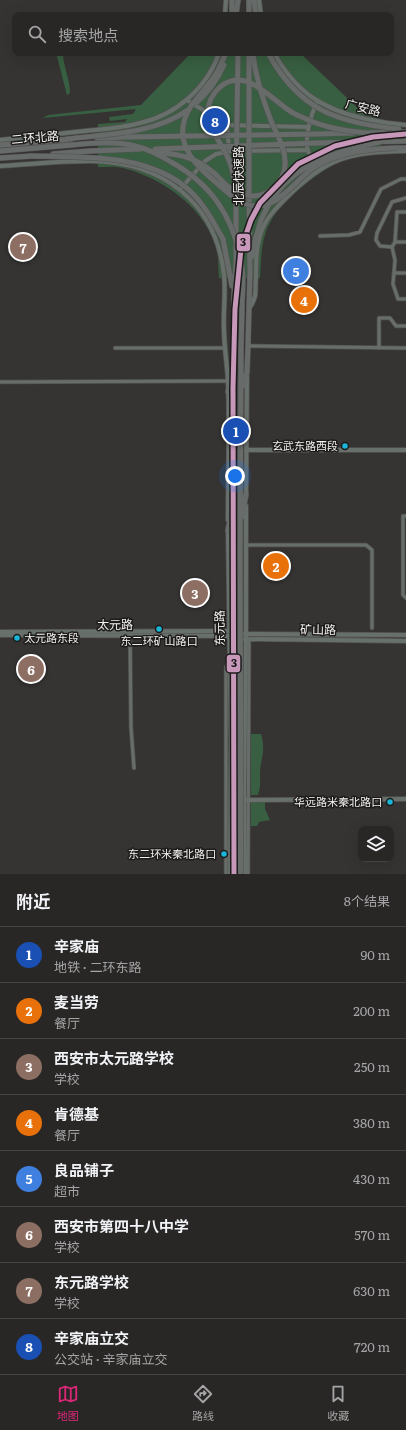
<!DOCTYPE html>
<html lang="zh">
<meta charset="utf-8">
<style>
body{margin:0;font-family:Literata,"Noto Sans SC",serif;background:#343332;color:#f1f3f6}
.controls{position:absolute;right:12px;bottom:12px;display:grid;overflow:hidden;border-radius:8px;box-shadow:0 4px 16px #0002}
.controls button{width:36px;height:36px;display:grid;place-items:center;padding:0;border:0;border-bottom:1px solid #444443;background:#282726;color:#f1f3f6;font:20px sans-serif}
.you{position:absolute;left:235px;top:476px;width:14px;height:14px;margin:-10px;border:3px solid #fff;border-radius:50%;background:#1a73e8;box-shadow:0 0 0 6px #1a73e833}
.badge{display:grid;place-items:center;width:26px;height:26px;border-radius:50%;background:#db2777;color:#fff;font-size:13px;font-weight:700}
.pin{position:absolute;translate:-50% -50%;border:2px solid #fff;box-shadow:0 1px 4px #0006}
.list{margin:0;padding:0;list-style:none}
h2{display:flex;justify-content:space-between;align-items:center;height:52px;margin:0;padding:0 16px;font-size:17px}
h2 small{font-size:13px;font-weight:400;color:#a5a5a7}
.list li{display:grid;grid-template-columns:26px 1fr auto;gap:12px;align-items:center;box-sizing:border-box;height:56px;padding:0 16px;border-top:1px solid #444443}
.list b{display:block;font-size:15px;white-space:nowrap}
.list p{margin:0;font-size:13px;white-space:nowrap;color:#a5a5a7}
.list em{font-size:13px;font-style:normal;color:#a5a5a7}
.icon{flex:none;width:22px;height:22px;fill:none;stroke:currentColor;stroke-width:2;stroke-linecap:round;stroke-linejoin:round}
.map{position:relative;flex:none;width:406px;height:874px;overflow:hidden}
.search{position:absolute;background:#282726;box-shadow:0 4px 16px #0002;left:12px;right:12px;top:12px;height:44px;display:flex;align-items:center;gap:10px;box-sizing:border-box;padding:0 14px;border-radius:8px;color:#a5a5a7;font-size:15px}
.sheet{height:500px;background:#282726}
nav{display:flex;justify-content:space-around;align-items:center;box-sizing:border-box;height:56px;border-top:1px solid #444443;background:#282726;font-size:11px;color:#a5a5a7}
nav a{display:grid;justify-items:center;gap:2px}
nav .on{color:#db2777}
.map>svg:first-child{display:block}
.green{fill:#385f41}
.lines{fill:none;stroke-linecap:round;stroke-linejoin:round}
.street-casing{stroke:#535251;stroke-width:4.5}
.secondary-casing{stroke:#535251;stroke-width:5.5}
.highway-casing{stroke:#535251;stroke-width:6}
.street{stroke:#676e69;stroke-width:3}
.secondary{stroke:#68706b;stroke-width:4}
.highway{stroke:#676b69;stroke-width:5}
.highway-bridge-casing{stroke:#535251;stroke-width:6;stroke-linecap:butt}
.highway-bridge{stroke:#676b69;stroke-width:5}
.metro-1-casing{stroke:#1d1c1b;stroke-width:8}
.metro-1{stroke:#c798ba;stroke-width:5}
.bus-dot{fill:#1ab6d8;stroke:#1d1c1b;stroke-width:1.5}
.labels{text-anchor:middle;stroke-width:3;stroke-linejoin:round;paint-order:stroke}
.bus-label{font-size:11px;fill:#f1f0ee;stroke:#1d1c1b;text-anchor:end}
.street-label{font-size:12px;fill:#f1f0ee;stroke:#1d1c1b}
.line-badge{stroke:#1d1c1b;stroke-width:1.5}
.pale-badge-label{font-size:11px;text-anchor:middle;font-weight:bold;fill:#111}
</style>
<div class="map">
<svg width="406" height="874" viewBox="0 0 406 874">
<rect width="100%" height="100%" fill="#353433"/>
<path class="green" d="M56,53H66L63,55C64,68 70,80 70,93L67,95Z
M191,53H300L365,115L379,118L382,154C367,155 354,157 340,162C321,169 282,201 272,219C261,236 261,259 260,278H219C218,267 219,254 215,244C201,205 162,178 123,168C115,166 106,167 98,167V124L125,122L127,119L110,121L109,117L133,114L136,109L43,118L48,115L141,105Z
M251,734H261C266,750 261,757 260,772C260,782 261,785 258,795H251Z
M251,802H265V809L270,820L259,822L257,826H251Z"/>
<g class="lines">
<defs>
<path id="street" d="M406,212H397L395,242L392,247L395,260L393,284L398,299H406
M320,236L349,235L360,232L381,189L401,179H406
M395,242H406
M392,247L380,246L376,240L377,233L392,202L406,198
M394,273H406
M248,346L406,348
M115,348H225
M379,348V318H390L396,326H406
M0,382L228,381
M406,516H403V595L406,598
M246,545H366L372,550V628
M130,635L131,727L134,768
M247,640L249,643L248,874
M226,874V667L229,661"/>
<path id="secondary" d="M259,0L261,15
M225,15L226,0
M274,53C296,92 323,110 366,119C379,122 392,124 406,125
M187,100L227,125L308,127
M316,104C311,115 304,139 308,151C310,156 314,160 317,165
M227,125L229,149
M0,140C28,137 57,134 85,131C104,129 122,128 140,123C176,115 207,88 219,53
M0,166C30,164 61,161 91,161C162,162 216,202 224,275C226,293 223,311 224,329C224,346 227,363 228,380C230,426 228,474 228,520
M182,187L205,161L216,154L232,151L308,150
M250,307C252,304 254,300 255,296C256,291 255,284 256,278C256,263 256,250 260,236C264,220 275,209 286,198C327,157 349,152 406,151
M246,450H406
M246,496L247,376
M228,528L231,742L230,874
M0,632L232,631
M244,634L406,635
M0,635L232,636
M244,639L406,641
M242,800L406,799
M245,874L244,791L246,634V506"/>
<path id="highway" d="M249,0V15
M254,0L256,15
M232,15V0
M236,15L238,0
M364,133L406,132
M317,134L354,133
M97,138L127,137
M317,143L406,141
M0,145L71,139
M397,148H406
M0,151L71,145
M53,154L90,151
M0,158L33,156
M223,239L232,286
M252,257L256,237L261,220
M242,387L247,372L248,346L250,272L249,191
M228,392L233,375
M242,517L246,494
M228,531L232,508
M235,561L234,295L236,262V190
M240,561L241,354"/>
</defs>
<use href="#street" class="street-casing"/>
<use href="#secondary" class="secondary-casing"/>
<use href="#highway" class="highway-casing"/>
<use href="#street" class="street"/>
<use href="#secondary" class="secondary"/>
<use href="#highway" class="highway"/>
<defs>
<path id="highway-bridge" d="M226,53C222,61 219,70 214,77C207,87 198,96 191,106C172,136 188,159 212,179C235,199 254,220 284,194C294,186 302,176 313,168C339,152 367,149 397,148
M249,53V191
M268,53C299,110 337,123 399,129
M196,103C208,93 217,80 224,65
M127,137L317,134
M67,139C108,134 154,134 188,110
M71,145C92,143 115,141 135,146C148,149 160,155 171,162C211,184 232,215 241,260C244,274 243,289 242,303C242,320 241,337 241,354
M155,149L317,143
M90,151L141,149
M156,152C181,155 194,156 214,173C221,179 226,187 235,191C246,196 255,198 266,193C277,187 285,176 285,164C286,148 275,132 270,118C262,97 255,75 253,53
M29,156C81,157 149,153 190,191C204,204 214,223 223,239
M236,179L238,53
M236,190C234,179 233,168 228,158C223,146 209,129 208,117C207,106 211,95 220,87C243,68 264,92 283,106C289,111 296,115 304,118C325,128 345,131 368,133
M261,220C264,214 267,207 271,201C296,161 340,151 383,141
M235,561L236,874
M240,561L241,874"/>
</defs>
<use href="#highway-bridge" class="highway-bridge-casing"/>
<use href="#highway-bridge" class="highway-bridge"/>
<defs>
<path id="metro-1" d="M234,874L233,388L235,309L241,249L251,220L260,203L298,164L335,146L373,137L406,134"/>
</defs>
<use href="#metro-1" class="metro-1-casing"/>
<use href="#metro-1" class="metro-1"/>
</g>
<g class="bus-dot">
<circle cx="345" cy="446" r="3.5"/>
<circle cx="159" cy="629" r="3.5"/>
<circle cx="17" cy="638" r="3.5"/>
<circle cx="390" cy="802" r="3.5"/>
<circle cx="224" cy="854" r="3.5"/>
</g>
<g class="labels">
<g class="bus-label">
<text x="338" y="450">玄武东路西段</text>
<text x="24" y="642" text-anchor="start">太元路东段</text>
<text x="159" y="645" text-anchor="middle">东二环矿山路口</text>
<text x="382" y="806">华远路米秦北路口</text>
<text x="216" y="858">东二环米秦北路口</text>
</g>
<g class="street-label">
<text transform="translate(363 108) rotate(14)" y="4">广安路</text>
<text transform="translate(35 138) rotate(-5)" y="4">二环北路</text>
<text transform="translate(239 176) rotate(-90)" y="4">北辰快速路</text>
<text x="115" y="629">太元路</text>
<text transform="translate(220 628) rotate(-91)" y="4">东元路</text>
<text transform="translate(318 630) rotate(1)" y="4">矿山路</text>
</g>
</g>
<g class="line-badge">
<rect x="236" y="233" width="15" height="19" rx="4" fill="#c798ba"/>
<rect x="226" y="654" width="15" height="19" rx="4" fill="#c798ba"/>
</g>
<g class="pale-badge-label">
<text x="243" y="246">3</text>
<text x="234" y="667">3</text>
</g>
</svg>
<div class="controls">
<button><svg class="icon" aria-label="layers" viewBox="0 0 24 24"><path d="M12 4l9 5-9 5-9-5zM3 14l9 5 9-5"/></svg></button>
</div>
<div class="you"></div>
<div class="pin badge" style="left:236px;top:431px;background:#1a4fb4">1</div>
<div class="pin badge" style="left:276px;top:566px;background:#e8710a">2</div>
<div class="pin badge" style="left:195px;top:593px;background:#8d6e63">3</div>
<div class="pin badge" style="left:304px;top:300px;background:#e8710a">4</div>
<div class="pin badge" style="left:296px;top:271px;background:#3f7fe0">5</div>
<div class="pin badge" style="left:31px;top:669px;background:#8d6e63">6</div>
<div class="pin badge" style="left:23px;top:247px;background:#8d6e63">7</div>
<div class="pin badge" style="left:215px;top:121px;background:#1a4fb4">8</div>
<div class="search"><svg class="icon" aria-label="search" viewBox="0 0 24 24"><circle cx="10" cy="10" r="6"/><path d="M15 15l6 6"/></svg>搜索地点</div>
</div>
<section class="sheet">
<h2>附近<small>8个结果</small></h2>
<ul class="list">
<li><span class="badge" style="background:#1a4fb4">1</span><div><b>辛家庙</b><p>地铁 · 二环东路</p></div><em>90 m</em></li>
<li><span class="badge" style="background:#e8710a">2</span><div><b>麦当劳</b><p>餐厅</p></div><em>200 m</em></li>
<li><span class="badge" style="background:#8d6e63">3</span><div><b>西安市太元路学校</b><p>学校</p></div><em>250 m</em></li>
<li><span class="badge" style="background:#e8710a">4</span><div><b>肯德基</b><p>餐厅</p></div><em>380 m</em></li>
<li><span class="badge" style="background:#3f7fe0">5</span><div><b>良品铺子</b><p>超市</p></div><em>430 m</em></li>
<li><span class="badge" style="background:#8d6e63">6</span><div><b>西安市第四十八中学</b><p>学校</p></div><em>570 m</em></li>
<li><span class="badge" style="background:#8d6e63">7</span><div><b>东元路学校</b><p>学校</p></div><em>630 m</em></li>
<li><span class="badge" style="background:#1a4fb4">8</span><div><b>辛家庙立交</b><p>公交站 · 辛家庙立交</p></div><em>720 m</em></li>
</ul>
</section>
<nav>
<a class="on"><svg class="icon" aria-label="map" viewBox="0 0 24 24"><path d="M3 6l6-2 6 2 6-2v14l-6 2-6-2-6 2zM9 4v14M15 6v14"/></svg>地图</a>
<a><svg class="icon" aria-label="directions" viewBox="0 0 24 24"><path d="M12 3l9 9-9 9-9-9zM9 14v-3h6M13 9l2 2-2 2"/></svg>路线</a>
<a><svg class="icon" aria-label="saved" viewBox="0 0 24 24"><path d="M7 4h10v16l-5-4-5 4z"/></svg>收藏</a>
</nav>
